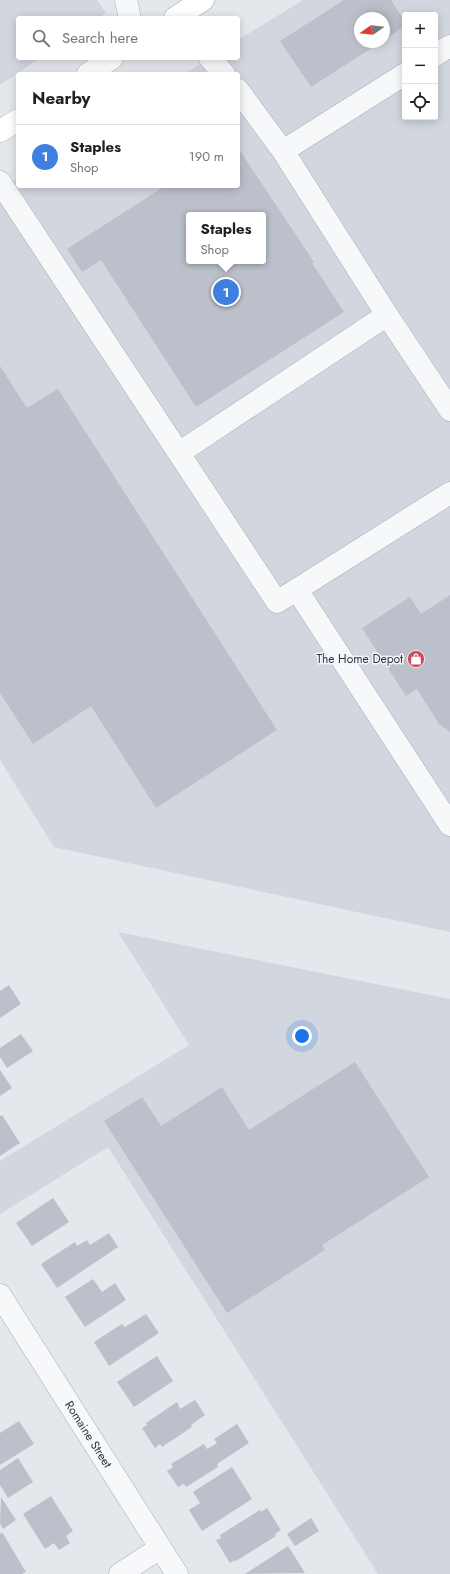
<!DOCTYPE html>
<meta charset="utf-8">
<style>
body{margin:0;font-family:Jost,sans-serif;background:#f6f6f6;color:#202124}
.controls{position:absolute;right:12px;top:12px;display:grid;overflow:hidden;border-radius:4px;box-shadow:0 2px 10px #0003}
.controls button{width:36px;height:36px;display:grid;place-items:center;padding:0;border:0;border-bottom:1px solid #e0e0e0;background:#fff;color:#202124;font:20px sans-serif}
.compass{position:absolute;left:354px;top:12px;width:36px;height:36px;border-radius:50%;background:#fff;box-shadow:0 2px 10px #0003;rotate:256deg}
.you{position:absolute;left:302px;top:1036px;width:14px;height:14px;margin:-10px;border:3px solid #fff;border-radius:50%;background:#1a73e8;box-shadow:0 0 0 6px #1a73e833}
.badge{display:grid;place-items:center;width:26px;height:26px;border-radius:50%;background:#111827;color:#fff;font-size:13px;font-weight:700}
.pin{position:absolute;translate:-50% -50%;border:2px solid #fff;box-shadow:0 1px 4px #0006}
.popup{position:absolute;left:186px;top:212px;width:80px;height:52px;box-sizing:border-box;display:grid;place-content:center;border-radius:4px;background:#fff;filter:drop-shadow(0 1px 3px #0005);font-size:13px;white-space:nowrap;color:#757577}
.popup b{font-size:15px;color:#202124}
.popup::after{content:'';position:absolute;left:50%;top:100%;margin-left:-8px;border:8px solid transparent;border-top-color:#fff}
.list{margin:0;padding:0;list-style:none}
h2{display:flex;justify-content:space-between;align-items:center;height:52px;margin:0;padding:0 16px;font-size:17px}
h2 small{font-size:13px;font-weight:400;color:#757577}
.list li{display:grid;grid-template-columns:26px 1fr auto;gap:12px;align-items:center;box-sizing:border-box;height:64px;padding:0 16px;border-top:1px solid #e0e0e0}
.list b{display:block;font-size:15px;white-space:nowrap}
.list p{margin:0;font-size:13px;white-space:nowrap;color:#757577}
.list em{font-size:13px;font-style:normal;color:#757577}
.icon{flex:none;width:22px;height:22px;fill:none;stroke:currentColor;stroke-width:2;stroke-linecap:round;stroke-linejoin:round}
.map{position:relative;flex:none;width:450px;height:1574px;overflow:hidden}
.search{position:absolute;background:#fff;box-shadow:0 2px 10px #0003;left:16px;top:16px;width:224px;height:44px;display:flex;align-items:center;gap:10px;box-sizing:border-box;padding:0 14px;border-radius:4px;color:#757577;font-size:15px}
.panel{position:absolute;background:#fff;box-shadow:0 2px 10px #0003;left:16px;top:72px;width:224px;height:116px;border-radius:4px}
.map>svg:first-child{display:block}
.built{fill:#d2d6de;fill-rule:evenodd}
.building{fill:#bbc0ca;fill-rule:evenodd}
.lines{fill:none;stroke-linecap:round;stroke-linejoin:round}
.minor-casing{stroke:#a9aeb7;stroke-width:23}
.major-casing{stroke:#a3abb8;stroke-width:23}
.minor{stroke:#f7f8fa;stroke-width:22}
.major{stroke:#fff;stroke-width:22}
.labels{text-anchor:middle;stroke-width:3;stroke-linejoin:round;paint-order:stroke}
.poi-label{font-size:12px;fill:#2b3445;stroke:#f4f6f9;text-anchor:end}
.street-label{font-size:12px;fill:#2b3445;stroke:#f4f6f9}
</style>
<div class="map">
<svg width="450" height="1574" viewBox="0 0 450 1574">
<rect width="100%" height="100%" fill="#e4e7ec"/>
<path class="built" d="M0,0H97L106,13L99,18H18V58H40L0,85Z
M303,0H450V932L54,847L0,760V189L18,178V186H238V74H184L210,58H238V40ZM405,15H435V117H405ZM360,18H384V42H360ZM189,215H263V261H189Z
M118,932L450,999V1574H378L108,1147L0,1214V1161L189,1045Z"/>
<path class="building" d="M344,0H391L405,22V26L384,40V18H360V42H381L311,87L280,41Z
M238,148L314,262L312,263L344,312L196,407L101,260L82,272L67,249L165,186H238ZM189,215H263V261H189Z
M0,366L27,408L58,389L277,730L156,808L91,706L33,744L0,693Z
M450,595V732L439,724L417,689L406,696L362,628L410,597L421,614Z
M9,985L21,1004L0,1018V991Z
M21,1034L33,1051L7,1068L0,1057V1048Z
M355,1062L429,1177L322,1245L325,1250L227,1313L104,1121L142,1097L161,1126L222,1087L249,1130Z
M0,1070L12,1088L0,1096Z
M2,1115L20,1143L0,1156V1116Z
M53,1198L69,1222L32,1246L16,1223Z
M109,1233L118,1247L57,1288L41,1264L75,1242L77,1246L87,1240L90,1245Z
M93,1279L102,1292L115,1283L126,1300L85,1327L65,1297Z
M146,1314L159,1333L109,1366L94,1342L122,1324L125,1327Z
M157,1356L173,1381L134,1407L117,1382Z
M195,1400L205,1415L191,1425L192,1427L162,1447L160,1444L155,1448L142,1428L147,1425L146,1423L177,1402L180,1409Z
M19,1421L34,1444L0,1465V1433Z
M237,1424L249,1443L217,1464L218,1467L186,1487L184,1484L178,1487L167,1471L173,1467L171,1464L204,1444L207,1449L217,1443L214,1439Z
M18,1458L33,1482L8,1498L0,1485V1470Z
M232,1467L252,1499L202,1531L189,1510L200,1503L193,1492Z
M51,1496L73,1531L66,1536L70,1543L59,1550L54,1543L45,1549L23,1514Z
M1,1497L16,1520L3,1529L0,1524Z
M267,1508L281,1530L275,1534L276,1536L236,1561L235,1560L230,1563L216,1540L221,1538L220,1535L260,1510L261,1512Z
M311,1518L319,1531L295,1546L287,1534Z
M2,1532L26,1572L22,1574H0V1534Z
M288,1546L305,1573L245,1574Z"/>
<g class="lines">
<defs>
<g id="minor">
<path d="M126,0L130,18"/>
<path d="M435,55L450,46"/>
<path d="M210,58L224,74"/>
<path d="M238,90L283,151L387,315L450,410"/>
<path d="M283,151L405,74"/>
<path d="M0,182L277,602L450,493"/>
<path d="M179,453L387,315"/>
<path d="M297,590L450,825"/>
<path id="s1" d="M0,1295L177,1574"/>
<path d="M120,1574L160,1548"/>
</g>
<path id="major" d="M175,18L203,0
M88,74L112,58
M0,131L18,120"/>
</defs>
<use href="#minor" class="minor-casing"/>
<use href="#major" class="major-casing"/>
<use href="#minor" class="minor"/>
<use href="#major" class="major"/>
</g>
<defs>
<symbol id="shop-disc" viewBox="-11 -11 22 22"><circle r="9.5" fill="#d1495b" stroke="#f4f6f9"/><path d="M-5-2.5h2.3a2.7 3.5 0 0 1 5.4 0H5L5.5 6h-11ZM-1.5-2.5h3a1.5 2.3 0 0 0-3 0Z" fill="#fff"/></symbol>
</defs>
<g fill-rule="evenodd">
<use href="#shop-disc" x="406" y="649" width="20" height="20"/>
</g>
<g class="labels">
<g class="poi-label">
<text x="403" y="663">The Home Depot</text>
</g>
<g class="street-label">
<text dy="4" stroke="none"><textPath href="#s1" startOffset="165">Romaine Street</textPath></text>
</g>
</g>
</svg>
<div class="controls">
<button>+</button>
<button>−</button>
<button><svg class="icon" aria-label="locate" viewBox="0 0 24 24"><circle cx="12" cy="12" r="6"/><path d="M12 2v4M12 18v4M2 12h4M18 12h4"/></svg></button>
</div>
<svg class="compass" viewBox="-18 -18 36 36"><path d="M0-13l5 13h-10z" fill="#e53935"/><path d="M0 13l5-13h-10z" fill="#757577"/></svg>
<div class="you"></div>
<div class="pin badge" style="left:226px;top:292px;background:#3f7fe0">1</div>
<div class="popup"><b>Staples</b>Shop</div>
<div class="search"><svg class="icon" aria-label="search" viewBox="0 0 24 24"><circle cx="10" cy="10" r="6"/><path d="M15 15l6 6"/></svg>Search here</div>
<section class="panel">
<h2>Nearby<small></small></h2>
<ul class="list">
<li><span class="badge" style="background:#3f7fe0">1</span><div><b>Staples</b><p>Shop</p></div><em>190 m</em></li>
</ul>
</section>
</div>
